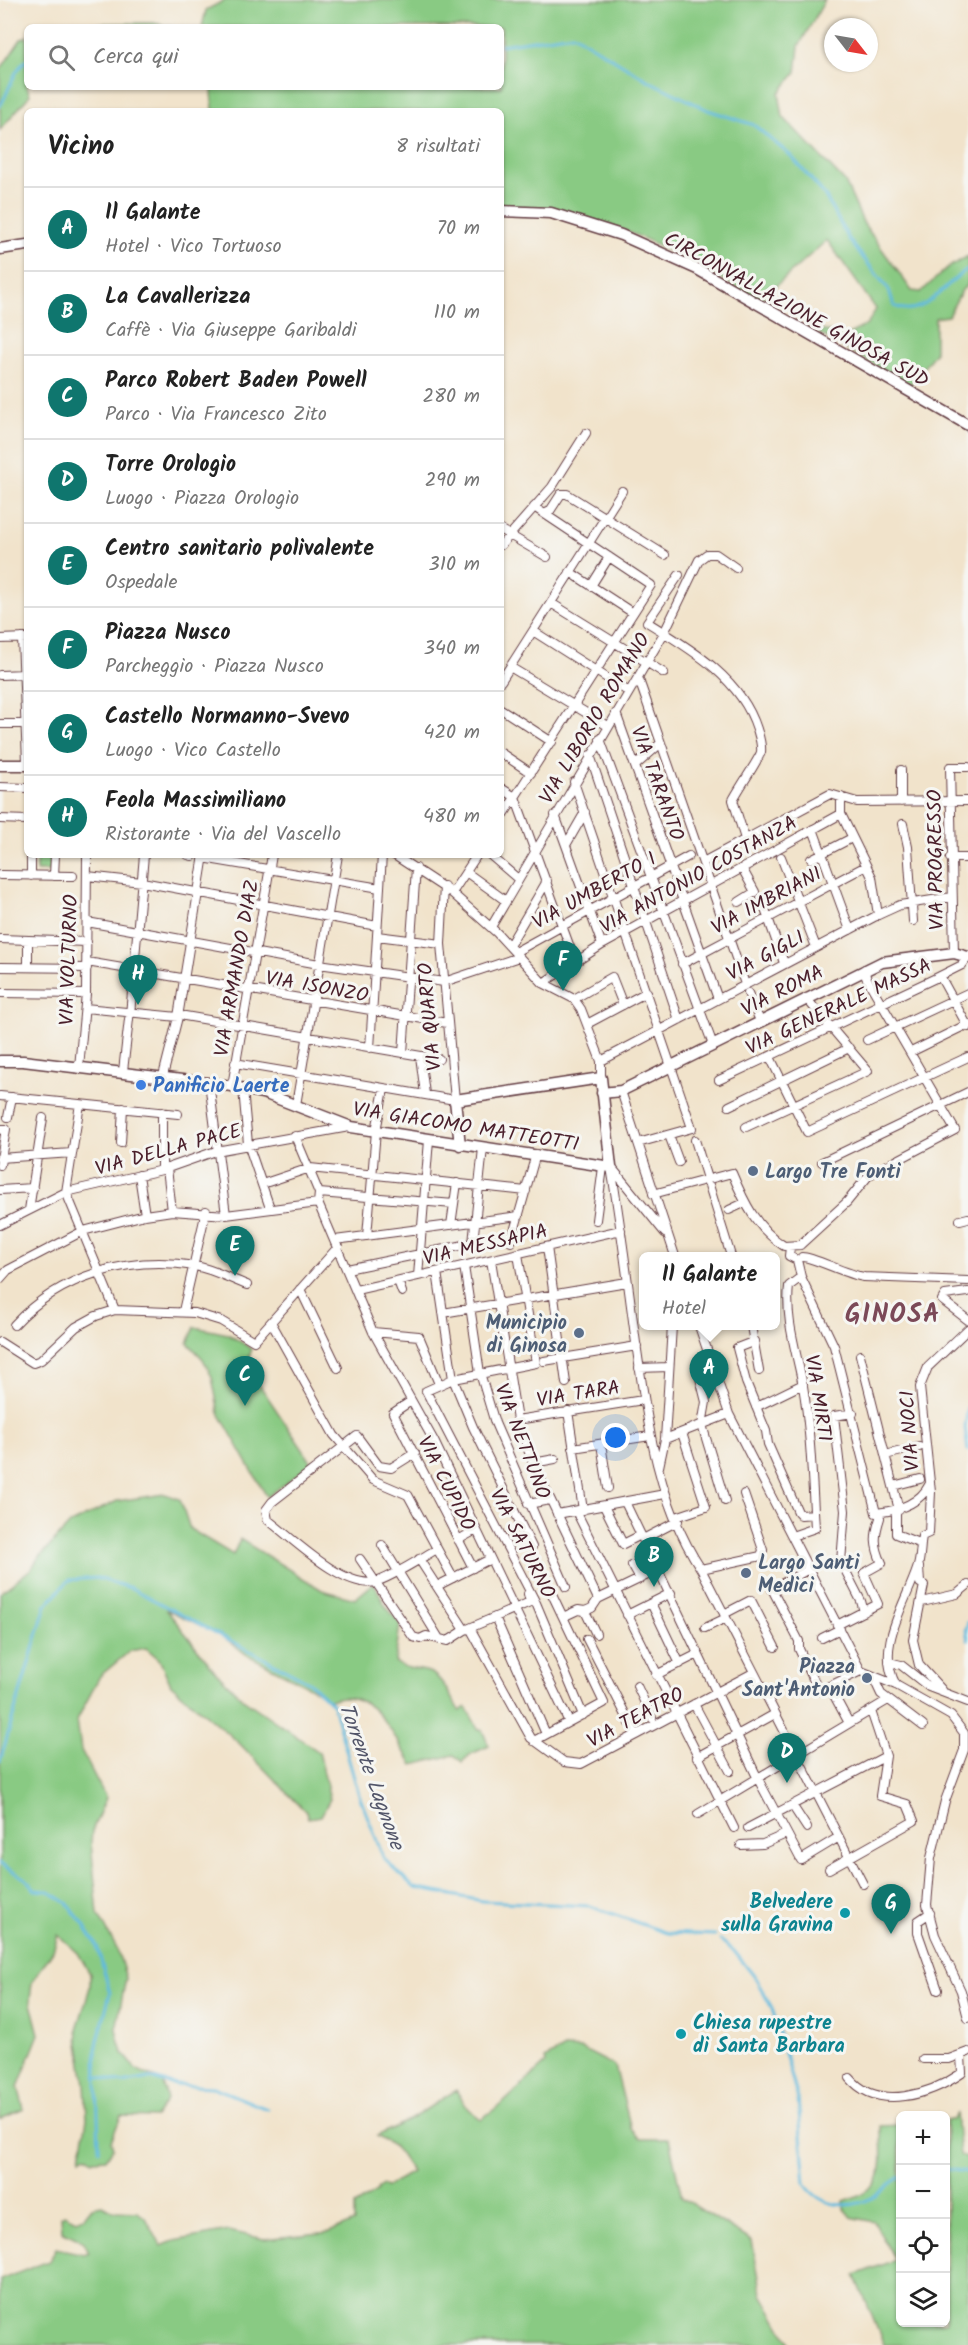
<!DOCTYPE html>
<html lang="it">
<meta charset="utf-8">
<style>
body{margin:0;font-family:Kalam,sans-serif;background:#f6f6f6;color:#222}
.controls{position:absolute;right:18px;bottom:18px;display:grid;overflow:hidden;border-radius:9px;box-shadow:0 2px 4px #0004}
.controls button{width:54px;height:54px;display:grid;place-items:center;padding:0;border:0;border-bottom:2px solid #e0e0e0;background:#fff;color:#222;font:30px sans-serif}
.compass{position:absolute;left:824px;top:18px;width:54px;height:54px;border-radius:50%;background:#fff;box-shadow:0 2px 4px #0004;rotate:121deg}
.you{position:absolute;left:616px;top:1438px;width:21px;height:21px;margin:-15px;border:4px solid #fff;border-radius:50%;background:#1a73e8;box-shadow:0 0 0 9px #1a73e833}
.badge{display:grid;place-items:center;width:39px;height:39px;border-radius:50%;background:#0f766e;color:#fff;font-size:20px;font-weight:700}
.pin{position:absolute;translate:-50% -50px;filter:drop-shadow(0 2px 3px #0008)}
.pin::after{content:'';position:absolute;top:32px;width:21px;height:18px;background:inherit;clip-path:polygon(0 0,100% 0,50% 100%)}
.popup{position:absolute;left:639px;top:1252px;width:141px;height:78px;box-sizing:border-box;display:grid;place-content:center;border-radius:9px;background:#fff;filter:drop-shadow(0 2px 4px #0005);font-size:20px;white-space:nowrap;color:#767676}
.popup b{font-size:22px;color:#222}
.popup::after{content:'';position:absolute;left:50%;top:100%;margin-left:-12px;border:12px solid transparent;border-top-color:#fff}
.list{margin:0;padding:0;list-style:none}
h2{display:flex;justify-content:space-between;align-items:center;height:78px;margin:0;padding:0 24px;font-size:26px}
h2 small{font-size:20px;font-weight:400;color:#767676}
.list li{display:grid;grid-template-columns:39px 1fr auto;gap:18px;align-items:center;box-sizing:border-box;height:84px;padding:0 24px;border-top:2px solid #e0e0e0}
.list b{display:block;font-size:22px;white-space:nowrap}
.list p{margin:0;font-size:20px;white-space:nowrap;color:#767676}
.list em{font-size:20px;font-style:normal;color:#767676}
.icon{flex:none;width:33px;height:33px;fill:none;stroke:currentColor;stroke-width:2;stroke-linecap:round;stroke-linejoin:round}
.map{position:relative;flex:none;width:968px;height:2345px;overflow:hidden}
.search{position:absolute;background:#fff;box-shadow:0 2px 4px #0004;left:24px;top:24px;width:480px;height:66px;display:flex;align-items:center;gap:15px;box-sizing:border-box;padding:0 21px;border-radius:9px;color:#767676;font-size:22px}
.panel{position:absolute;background:#fff;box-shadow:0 2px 4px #0004;left:24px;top:108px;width:480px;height:750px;border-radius:9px}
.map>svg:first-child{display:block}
.green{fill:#89ca83;stroke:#6a7457;stroke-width:1.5}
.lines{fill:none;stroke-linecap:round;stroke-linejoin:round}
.stream{stroke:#60badd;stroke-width:3}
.street-casing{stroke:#633c43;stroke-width:10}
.secondary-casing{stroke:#633c43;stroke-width:13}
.street{stroke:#fff;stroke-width:8}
.secondary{stroke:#fff;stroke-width:10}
.shop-dot{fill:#3f7fe0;stroke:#f6f6f2;stroke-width:2}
.service-dot{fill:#5c6f8a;stroke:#f6f6f2;stroke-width:2}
.culture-dot{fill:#0f9aa8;stroke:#f6f6f2;stroke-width:2}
.labels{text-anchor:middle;stroke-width:6;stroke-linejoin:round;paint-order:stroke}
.street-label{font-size:20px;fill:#4a1f2b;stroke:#f6f6f2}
.shop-label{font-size:20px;font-weight:bold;fill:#366cbe;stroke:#f6f6f2;text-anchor:start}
.service-label{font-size:20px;font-weight:bold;fill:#4e5e75;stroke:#f6f6f2;text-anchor:start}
.culture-label{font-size:20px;font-weight:bold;fill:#0d838f;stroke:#f6f6f2;text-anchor:end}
.water-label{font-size:21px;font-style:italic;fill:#525569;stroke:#f6f6f2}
.district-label{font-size:26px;font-weight:bold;letter-spacing:1.5px;fill:#7b4958;stroke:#f6f6f2}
</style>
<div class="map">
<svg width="968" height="2345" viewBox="0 0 968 2345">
<rect width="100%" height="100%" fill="#f6f6f2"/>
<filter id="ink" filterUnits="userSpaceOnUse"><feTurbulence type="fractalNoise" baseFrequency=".0167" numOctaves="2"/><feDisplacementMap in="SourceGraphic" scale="12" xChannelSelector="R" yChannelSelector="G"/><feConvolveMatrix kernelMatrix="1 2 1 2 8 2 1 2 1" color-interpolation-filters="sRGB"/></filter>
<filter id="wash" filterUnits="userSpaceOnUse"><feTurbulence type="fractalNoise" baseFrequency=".008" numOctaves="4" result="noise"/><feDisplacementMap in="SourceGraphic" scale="24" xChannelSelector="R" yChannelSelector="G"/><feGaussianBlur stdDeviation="1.35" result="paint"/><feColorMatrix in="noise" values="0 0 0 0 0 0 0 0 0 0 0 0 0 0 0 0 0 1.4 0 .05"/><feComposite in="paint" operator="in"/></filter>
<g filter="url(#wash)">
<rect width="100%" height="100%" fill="#f1e3cb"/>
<path class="green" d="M225,0H825L799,46L796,73L779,93L783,117L845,182L864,224L912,291L921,292L947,268L968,256V285L962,290L948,316L935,318V353L910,385L806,326L845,336L867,325L876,309L827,240L760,300C670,251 607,208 501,207V111H213L212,87H501V27H202L206,10Z
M154,23L172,27H48L56,24Z
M27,36V87L30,95L0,130V70L21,39Z
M36,855H51V871H36Z
M195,1327L228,1334L252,1349L246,1365L312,1463L267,1497L219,1413L212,1377L203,1359L188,1343Z
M165,1494L180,1499L190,1529L233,1555L240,1539L322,1590L355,1599L374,1583L385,1605L400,1624L395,1662C407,1671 420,1668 431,1673C445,1680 450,1699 460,1711L466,1707L479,1730H482L489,1746L471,1754L462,1762L454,1755L413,1765C394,1739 371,1681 328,1701L321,1693L246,1654L221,1635L166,1609L215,1671L243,1699L319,1752L330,1799L321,1816L308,1818L306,1812L239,1743L171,1685L159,1659L146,1648L130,1651L100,1676L77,1720L81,1750L106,1798L92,1831L91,1843L98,1914L117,1949L126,1978L117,2024V2036L122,2052L136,2069L163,2082L167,2100L155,2117L121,2116L111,2141L113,2148L106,2159L93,2160L86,2155L80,2158L87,2119L85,2084L77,2030L90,1987V1974L78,1953L58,1935L53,1951L32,1982L30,2000L39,2034L18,2087L24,2109L0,2119V1593L31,1569L37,1560L70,1524L117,1501Z
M564,2048L582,2049L615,2066L631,2129L640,2139H669L682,2198L752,2241L762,2294L791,2345H0V2280L49,2261L56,2248L84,2254L89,2252L84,2242L62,2231L61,2216L65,2214L77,2220L84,2217L92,2207L102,2205L113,2211L137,2212L146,2218L161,2246L174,2241L229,2231L264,2239L330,2232L354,2222V2206L378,2191L377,2189L383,2185L386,2187L412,2172L395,2147L377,2136L411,2119L456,2090L468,2109L481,2119L503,2103L546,2063L545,2059Z
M956,2113L960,2155L968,2157V2345H884L855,2275L895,2260L874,2222L851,2217L844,2209V2201C890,2185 881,2168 881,2126L900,2125V2322H946V2120H953Z"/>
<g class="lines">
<path class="stream" d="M501,45L573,34L649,81L708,110L754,125L791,156L824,194L850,241L889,290L894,306C925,321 944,282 968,269
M0,106C10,91 12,71 27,60
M968,1407L965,1427L968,1450
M968,1622L966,1629L968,1640
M0,1761L46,1605L69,1580L97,1578L131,1588L309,1682L333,1705L359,1795L384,1859L415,1888L483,1901L590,1906L667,1933L715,1935
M0,1864L26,1879L35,1890L48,1891L67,1903L84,1925L97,1946L110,1993L96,2049L99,2150
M720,1940L734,1951L754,1976L772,2008L798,2099L805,2184C822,2209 853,2210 877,2195C885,2189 892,2181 900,2177
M96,2076L123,2083L149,2078L176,2085L213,2087L267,2109
M946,2169L968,2172"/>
</g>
</g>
<g filter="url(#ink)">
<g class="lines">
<defs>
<path id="street" d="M546,513L550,511L561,494H567L665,555
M501,530L547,557
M501,545L552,487L586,433
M570,572L633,613
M679,575L647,622C691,649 741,678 757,729C759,736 762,744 761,752C759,759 738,790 733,800L745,839
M591,586L609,557
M551,603L664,673
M533,631L629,692
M22,638L27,762
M0,639L27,638
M510,667L608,726
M0,675L25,674
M638,677L745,984
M501,681L622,491
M501,709L552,742
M616,713L718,999
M0,724H27
M600,739L713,1045
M501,753L531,773
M590,755L679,1020
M635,766L661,743
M901,770V802
M574,782L692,1128L638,1143
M0,787L27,788
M501,788L515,797L575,961
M841,797V814L872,877L878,915
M555,815L602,945
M0,819L27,820
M501,819L651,585L534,507
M903,824L908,847L913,921
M813,829L850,930
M566,845L585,812
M188,855L192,856
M394,855L452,893L497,933L543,983L574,999L581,1009L601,1061V1078
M490,855L518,879
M781,857L816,947
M203,858L380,888
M950,858H968
M811,859L848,840
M703,862L830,794L857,802L968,801
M466,872L506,901
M0,875L73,876
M31,876V855
M54,876L55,855
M87,876L142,882L377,926
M452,893L477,855
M761,898L784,963
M739,902L755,892L742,868
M87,922L319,964L444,982L519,957
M491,927L664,633L699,560L707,554H716L736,568
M377,936L441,944
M0,939L87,942
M28,940V967
M509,946L547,881
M515,952L689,856
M954,953L950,767H968
M87,962L447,1023
M682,964L866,866
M0,967L87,968
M940,976L968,1027
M543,983L602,945L841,814
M0,993L86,994
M748,993L760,1021
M574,999L612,977L623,1005
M85,1008L178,1017
M130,1015L144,855
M185,1016L439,1059
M587,1024L647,992
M867,1040L968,993
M370,1048L382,855
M911,1052L968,1024
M403,1053L416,868
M420,1056L425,1094
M770,1057L807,1132L968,1057
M601,1061L878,915L900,905L952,897
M235,1063L455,1100L441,944L444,886
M79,1067L86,994L87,855
M123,1071L129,1019
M163,1076L178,1017L204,855
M719,1080L940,976L962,965L968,957
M209,1082L226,1215
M232,1086L272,855
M243,1089L248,1144L270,1208
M621,1091L675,1256
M0,1096L178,1114
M80,1104L66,1192L115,1310
M296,1105L338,855
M729,1106L849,1048
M162,1112V1170
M8,1117L12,1097
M746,1127L868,1071L806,998
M0,1129H6L0,1165
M669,1135L679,1162
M295,1136L319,1193L318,1203L373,1332L434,1441L569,1722
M695,1140L731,1256
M121,1143L123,1108
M0,1158L72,1153
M822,1162L968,1092
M611,1167C621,1226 628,1285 636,1343C647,1421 657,1502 701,1569L863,1884
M167,1168L172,1211
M612,1168L665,1233
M139,1175L145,1215
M262,1184L310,1168L526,1191
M0,1190L33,1188
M319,1193L454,1204
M653,1194L732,1173C744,1202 756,1228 784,1246L800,1245
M29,1210L43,1118
M729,1210L744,1203
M596,1220L603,1167
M960,1220L968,1218
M0,1225L66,1192L162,1170L216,1151L349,1127
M451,1225L457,1183
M367,1236L376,1131L384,1089
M335,1240L519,1216
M511,1242L536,1154
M473,1243L483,1148
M800,1245L847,1202L869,1175L955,1130L866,977L865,969
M547,1247L566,1383
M790,1247L789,1256L797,1260
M802,1257C814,1257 845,1274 864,1277L968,1281
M491,1260L517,1420L533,1463L598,1599
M797,1260L801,1277L834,1346L876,1513C895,1511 919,1505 929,1485
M464,1266L480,1373L495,1423L566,1587
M347,1269L513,1235
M437,1272L453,1379L473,1427L532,1547
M418,1276L429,1140
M0,1279L8,1270L83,1231L145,1215L172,1211L226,1215L318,1203
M398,1281L402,1292
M300,1289L338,1368
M356,1290L621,1230
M968,1292L945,1295L942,1300L968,1320
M183,1311L206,1211
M443,1313L627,1282
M271,1322L334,1435L373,1480L408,1495L453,1578
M14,1325C60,1275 129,1255 195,1266C213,1269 230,1279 247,1285
M699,1326L729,1414L861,1671
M751,1326L759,1371
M373,1332L419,1336L439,1384
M755,1341L737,1348L746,1382L766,1431L768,1444L798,1512L801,1515L814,1514
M0,1342L33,1363L41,1360L76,1327L96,1316L115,1310L195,1313L221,1321L254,1341L338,1247
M860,1355L899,1510
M544,1361L637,1346
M712,1364L698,1370L706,1402L702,1425L725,1501
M639,1368L669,1367
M459,1378L536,1363L518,1254
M453,1379L426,1391L536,1603L583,1715
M411,1401L393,1413L473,1568
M756,1407L803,1384
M568,1411L583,1510
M853,1413L834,1416L845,1511L841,1562L861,1601L864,1612
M517,1420L643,1400
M665,1439L729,1414
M601,1444L608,1488
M573,1448L650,1436
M415,1453L391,1468L379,1466L357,1436L272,1502L266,1510L268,1520C292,1538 343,1589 375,1582C389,1579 423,1557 437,1549
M885,1455L919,1447
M533,1463L555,1459
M659,1467L665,1439L672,1326
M893,1486L920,1479
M625,1502L652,1558
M528,1504L550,1500
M604,1506L623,1544L641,1535
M576,1511L734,1828
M896,1511V1534L921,1544
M557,1514L665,1494
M676,1517L706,1507L682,1433
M792,1536L815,1528C812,1480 811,1433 803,1386C797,1353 785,1320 789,1286L801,1277
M643,1539L678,1521
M458,1540L476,1530
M382,1545L440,1640
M360,1559L413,1637L420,1639L426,1636L448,1641L465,1630L530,1602L528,1594
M419,1559L465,1630
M632,1565L640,1579
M656,1566L758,1779L801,1860L839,1837
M919,1567L920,1583L924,1585L913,1640L919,1665L942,1690
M701,1569L761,1556L763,1550L744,1494
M809,1569L772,1589L799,1641V1649L819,1691L861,1671
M437,1586L490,1559
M922,1602L957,1594L968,1585
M651,1603L680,1664
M585,1611L596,1634
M724,1614L751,1600L775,1647
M627,1615L671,1593
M495,1617L546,1734
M563,1617L578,1610L585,1611L592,1608L598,1599L658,1570
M837,1625L878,1604L864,1573L882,1563C874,1546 874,1536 880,1518
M470,1628L531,1738L564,1762L581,1764L753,1673
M705,1628L726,1618
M822,1638L840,1629
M587,1639L636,1735
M889,1662L901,1665L929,1687L968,1702
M861,1671L896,1685L951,1716L964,1733V1750L945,1801L931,1858L927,1905L935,1935L961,1991L968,2018
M656,1675L698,1654
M873,1677L881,1694L923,1726
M896,1685C875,1647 905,1605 917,1569C921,1559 920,1547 922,1536L929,1533L931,1492L920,1387L928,1367L968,1329
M637,1686L652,1718
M829,1686L849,1723
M694,1704L730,1771
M534,1741L604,1703L552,1594
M697,1757L775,1714
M792,1805L807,1828
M698,1814L888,1700
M748,1828L886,1756
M741,1845L763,1844L786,1834
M829,1869L914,1821L907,1804L880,1796L886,1756L871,1711
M930,1913L918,1921V1933L938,1990
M923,2059H949L968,2052
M850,2078C878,2112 931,2094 962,2073L961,2056"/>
<path id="secondary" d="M501,211L551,213L621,235L697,269L968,425
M0,249L27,245
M0,765H27
M0,1061H23L232,1086L266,1094L351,1127L611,1167L601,1078L455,1100L460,1145
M602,1093L621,1091L882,962L954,953L968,957"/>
</defs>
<use href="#street" class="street-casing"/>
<use href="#secondary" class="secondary-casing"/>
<use href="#street" class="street"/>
<use href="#secondary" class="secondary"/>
</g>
</g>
<circle class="shop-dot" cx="141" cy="1085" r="6"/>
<g class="service-dot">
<circle cx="753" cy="1171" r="6"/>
<circle cx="579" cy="1333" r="6"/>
<circle cx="746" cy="1573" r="6"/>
<circle cx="867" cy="1678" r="6"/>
</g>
<g class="culture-dot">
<circle cx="845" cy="1913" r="6"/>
<circle cx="681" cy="2034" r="6"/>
</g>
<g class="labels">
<g class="street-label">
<text transform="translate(797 309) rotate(29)" y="7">CIRCONVALLAZIONE GINOSA SUD</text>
<text transform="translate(594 718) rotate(-59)" y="7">VIA LIBORIO ROMANO</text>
<text transform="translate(658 783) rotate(70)" y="7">VIA TARANTO</text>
<text transform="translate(935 860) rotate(-91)" y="7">VIA PROGRESSO</text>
<text transform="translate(698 874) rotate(-29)" y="7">VIA ANTONIO COSTANZA</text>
<text transform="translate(594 890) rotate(-29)" y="7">VIA UMBERTO I</text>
<text transform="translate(766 900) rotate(-28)" y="7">VIA IMBRIANI</text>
<text transform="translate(765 955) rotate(-28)" y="7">VIA GIGLI</text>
<text transform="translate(68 960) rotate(-88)" y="7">VIA VOLTURNO</text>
<text transform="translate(236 968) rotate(-80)" y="7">VIA ARMANDO DIAZ</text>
<text transform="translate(317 986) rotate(10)" y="7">VIA ISONZO</text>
<text transform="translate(782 990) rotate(-27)" y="7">VIA ROMA</text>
<text transform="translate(838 1006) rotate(-25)" y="7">VIA GENERALE MASSA</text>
<text transform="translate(429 1017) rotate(-95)" y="7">VIA QUARTO</text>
<text transform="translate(466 1126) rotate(9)" y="7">VIA GIACOMO MATTEOTTI</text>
<text transform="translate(168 1149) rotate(-15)" y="7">VIA DELLA PACE</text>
<text transform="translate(485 1244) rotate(-13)" y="7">VIA MESSAPIA</text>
<text transform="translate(578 1393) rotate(-9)" y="7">VIA TARA</text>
<text transform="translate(819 1398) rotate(81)" y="7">VIA MIRTI</text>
<text transform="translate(909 1431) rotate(-94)" y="7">VIA NOCI</text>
<text transform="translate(523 1441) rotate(69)" y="7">VIA NETTUNO</text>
<text transform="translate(447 1483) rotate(63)" y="7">VIA CUPIDO</text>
<text transform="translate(523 1543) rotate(63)" y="7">VIA SATURNO</text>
<text transform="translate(635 1717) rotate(-28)" y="7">VIA TEATRO</text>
</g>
<g class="shop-label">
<text x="153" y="1092">Panificio Laerte</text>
</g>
<g class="service-label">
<text x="765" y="1178">Largo Tre Fonti</text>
<text x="567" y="1329" text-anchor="end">Municipio<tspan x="567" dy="23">di Ginosa</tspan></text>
<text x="758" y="1569">Largo Santi<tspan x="758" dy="23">Medici</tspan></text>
<text x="855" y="1673" text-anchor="end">Piazza<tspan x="855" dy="23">Sant'Antonio</tspan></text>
</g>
<g class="culture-label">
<text x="833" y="1908">Belvedere<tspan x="833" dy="23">sulla Gravina</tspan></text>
<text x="693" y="2029" text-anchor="start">Chiesa rupestre<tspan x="693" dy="23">di Santa Barbara</tspan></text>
</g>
<g class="water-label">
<text transform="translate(372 1776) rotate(70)" y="7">Torrente Lagnone</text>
</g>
<g class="district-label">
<text x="893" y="1322">GINOSA</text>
</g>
</g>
</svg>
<div class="controls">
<button>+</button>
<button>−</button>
<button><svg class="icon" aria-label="locate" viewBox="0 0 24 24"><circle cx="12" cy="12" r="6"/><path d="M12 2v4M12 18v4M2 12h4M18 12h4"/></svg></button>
<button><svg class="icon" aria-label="layers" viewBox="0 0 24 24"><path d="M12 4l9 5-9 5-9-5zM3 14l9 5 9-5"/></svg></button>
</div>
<svg class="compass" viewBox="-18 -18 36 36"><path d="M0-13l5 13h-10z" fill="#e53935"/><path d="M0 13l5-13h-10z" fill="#767676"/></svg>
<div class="you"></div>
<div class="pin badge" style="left:709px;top:1399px">A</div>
<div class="popup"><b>Il Galante</b>Hotel</div>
<div class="pin badge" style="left:654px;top:1587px">B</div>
<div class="pin badge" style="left:245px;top:1406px">C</div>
<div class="pin badge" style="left:787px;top:1783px">D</div>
<div class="pin badge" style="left:235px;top:1276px">E</div>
<div class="pin badge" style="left:563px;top:991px">F</div>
<div class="pin badge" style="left:891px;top:1934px">G</div>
<div class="pin badge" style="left:138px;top:1005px">H</div>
<div class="search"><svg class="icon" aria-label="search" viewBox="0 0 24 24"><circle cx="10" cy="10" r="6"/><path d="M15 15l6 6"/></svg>Cerca qui</div>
<section class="panel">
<h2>Vicino<small>8 risultati</small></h2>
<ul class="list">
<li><span class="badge">A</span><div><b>Il Galante</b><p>Hotel · Vico Tortuoso</p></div><em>70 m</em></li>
<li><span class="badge">B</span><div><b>La Cavallerizza</b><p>Caffè · Via Giuseppe Garibaldi</p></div><em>110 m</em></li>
<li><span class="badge">C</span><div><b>Parco Robert Baden Powell</b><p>Parco · Via Francesco Zito</p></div><em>280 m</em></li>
<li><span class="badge">D</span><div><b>Torre Orologio</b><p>Luogo · Piazza Orologio</p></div><em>290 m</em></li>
<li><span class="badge">E</span><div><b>Centro sanitario polivalente</b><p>Ospedale</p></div><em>310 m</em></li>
<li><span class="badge">F</span><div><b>Piazza Nusco</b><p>Parcheggio · Piazza Nusco</p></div><em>340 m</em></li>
<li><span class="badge">G</span><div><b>Castello Normanno-Svevo</b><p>Luogo · Vico Castello</p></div><em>420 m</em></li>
<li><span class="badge">H</span><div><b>Feola Massimiliano</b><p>Ristorante · Via del Vascello</p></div><em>480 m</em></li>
</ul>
</section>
</div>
